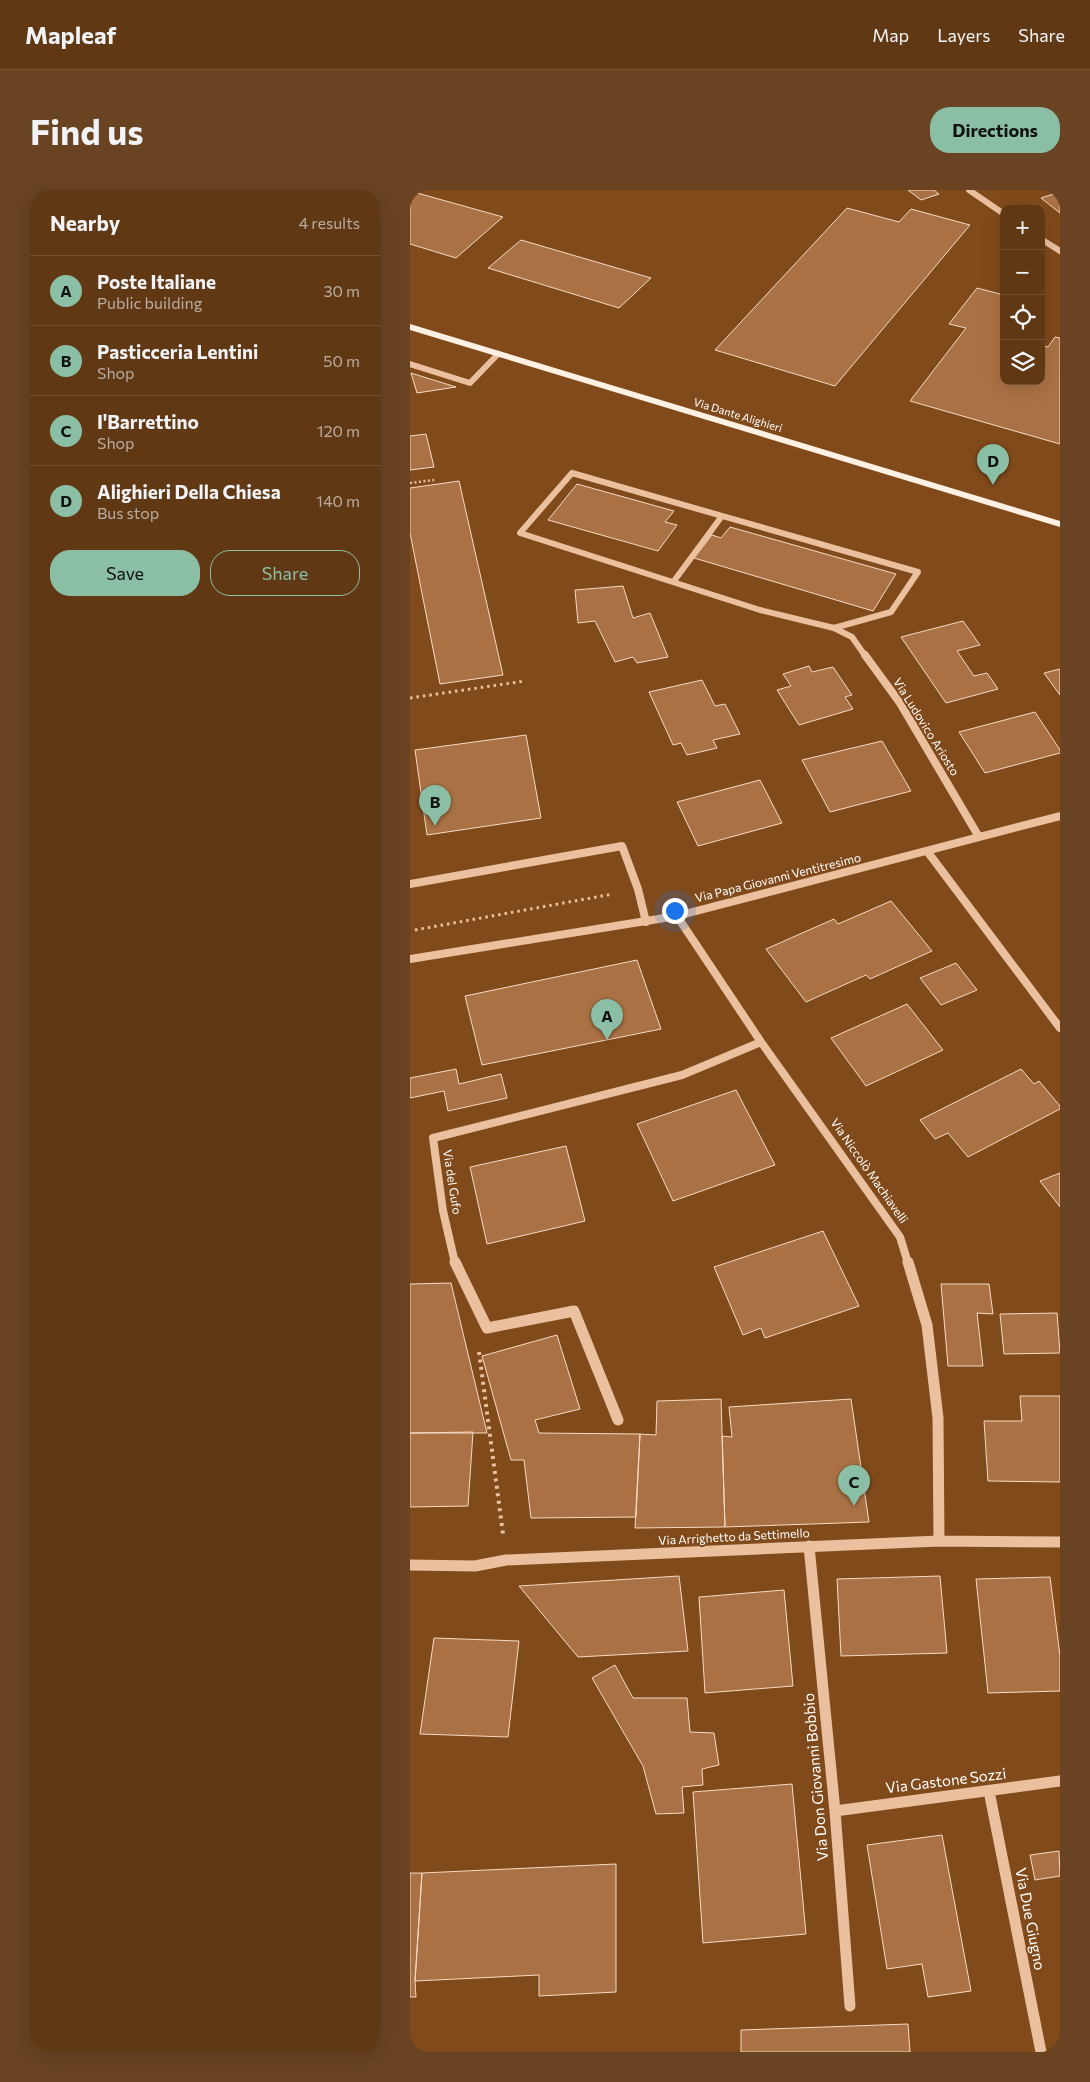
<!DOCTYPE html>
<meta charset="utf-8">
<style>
body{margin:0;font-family:Commissioner,sans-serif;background:#694322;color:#f1f3f6}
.controls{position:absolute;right:15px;top:15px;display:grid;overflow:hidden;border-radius:10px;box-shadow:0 5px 20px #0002}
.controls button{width:45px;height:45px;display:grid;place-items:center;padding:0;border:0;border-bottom:1px solid #745234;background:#603814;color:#f1f3f6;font:25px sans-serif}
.you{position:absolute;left:264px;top:720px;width:18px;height:18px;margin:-12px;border:4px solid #fff;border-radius:50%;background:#1a73e8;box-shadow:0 0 0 8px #1a73e833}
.badge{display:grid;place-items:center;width:32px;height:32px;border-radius:50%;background:#8abfa5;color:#111;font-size:16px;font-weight:700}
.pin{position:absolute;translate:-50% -41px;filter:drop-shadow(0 1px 2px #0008)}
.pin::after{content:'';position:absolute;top:26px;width:18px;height:15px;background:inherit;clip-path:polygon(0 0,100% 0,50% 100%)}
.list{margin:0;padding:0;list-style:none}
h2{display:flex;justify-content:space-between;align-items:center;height:65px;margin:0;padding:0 20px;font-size:21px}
h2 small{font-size:16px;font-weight:400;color:#baaca0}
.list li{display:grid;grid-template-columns:32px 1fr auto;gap:15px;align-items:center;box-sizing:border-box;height:70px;padding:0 20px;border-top:1px solid #745234}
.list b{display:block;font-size:19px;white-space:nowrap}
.list p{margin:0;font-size:16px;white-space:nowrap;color:#baaca0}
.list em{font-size:16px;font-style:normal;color:#baaca0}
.actions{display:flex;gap:10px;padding:15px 20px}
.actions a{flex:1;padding:11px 0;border:1px solid #8abfa5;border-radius:20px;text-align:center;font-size:18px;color:#8abfa5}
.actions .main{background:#8abfa5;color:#111}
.icon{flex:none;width:28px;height:28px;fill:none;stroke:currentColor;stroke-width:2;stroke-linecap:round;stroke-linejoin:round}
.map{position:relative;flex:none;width:650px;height:1862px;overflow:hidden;border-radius:20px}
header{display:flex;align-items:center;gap:30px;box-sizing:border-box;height:70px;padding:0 25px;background:#603814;border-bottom:1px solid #745234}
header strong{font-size:24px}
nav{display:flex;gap:28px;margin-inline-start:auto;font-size:18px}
.intro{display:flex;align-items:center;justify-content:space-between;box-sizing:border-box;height:120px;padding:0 30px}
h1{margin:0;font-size:35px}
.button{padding:12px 22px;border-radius:20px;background:#8abfa5;color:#111;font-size:18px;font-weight:700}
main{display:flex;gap:30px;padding:0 30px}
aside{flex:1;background:#603814;border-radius:20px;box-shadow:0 5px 20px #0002}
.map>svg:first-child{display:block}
.building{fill:#aa7244;stroke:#f7dac3}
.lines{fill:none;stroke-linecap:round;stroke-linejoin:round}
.path-far2{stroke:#eac09e;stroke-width:2.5;stroke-dasharray:2 2.5;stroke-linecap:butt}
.path-far1{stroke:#eac09e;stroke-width:3;stroke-dasharray:2.5 4;stroke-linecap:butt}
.path{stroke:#eac09e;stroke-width:4;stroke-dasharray:3 4.5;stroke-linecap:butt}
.minor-far2{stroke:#eac09e;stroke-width:6}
.minor-far1{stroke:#eac09e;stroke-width:8}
.minor{stroke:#eac09e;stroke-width:11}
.major{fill:#fef0e2;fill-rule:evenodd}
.labels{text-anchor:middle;stroke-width:4;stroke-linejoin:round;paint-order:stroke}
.far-street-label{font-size:11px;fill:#fff;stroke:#804a1b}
.street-label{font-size:12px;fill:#fff;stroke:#804a1b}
.near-street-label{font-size:15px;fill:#fff;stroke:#804a1b}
</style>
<header>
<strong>Mapleaf</strong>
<nav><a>Map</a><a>Layers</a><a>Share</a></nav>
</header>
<div class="intro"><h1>Find us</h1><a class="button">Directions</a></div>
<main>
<aside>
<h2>Nearby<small>4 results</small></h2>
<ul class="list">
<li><span class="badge">A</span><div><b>Poste Italiane</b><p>Public building</p></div><em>30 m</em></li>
<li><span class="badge">B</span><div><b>Pasticceria Lentini</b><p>Shop</p></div><em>50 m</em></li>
<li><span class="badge">C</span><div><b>I'Barrettino</b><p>Shop</p></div><em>120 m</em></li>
<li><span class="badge">D</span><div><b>Alighieri Della Chiesa</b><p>Bus stop</p></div><em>140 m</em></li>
</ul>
<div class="actions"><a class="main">Save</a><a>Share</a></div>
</aside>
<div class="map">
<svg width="650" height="1862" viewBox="0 0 650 1862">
<rect width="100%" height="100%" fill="#804a1b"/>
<path class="building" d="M498,0H524L529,4L511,10Z
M0,1L93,27L46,68L0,54Z
M650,2V23L631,8Z
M437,18L489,32L501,19L560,35L425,196L305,160Z
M111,50L241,88L209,118L78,78Z
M567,98L594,105V191H631V155L638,157L645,147L650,148V254L500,211L556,138L539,134Z
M1,183L46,197L7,203Z
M16,244L24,277L0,280V246Z
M49,291L93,485L30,494L0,343V298Z
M167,294L264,321L255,332L267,335L248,361L138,330Z
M320,337L486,384L463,421L284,368L302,345L311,348Z
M213,396L223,428L240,423L258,467L227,473L223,467L205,472L185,431L168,433L165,400Z
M553,431L570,455L547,461L564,486L577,483L588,499L536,513L491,447Z
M399,476L402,482L423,477L442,505L435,507L443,519L389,535L367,500L381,496L373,484Z
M650,479V505L634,483Z
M292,490L305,516L315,514L330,544L303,550L307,558L277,565L271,553L263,555L239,502Z
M625,522L650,560V563L575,583L549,542Z
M116,545L131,628L17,645L5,560Z
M472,551L501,601L420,622L392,570Z
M350,590L372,633L288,656L267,612Z
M481,711L522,761L460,789L456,785L396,812L356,759L424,729L428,734Z
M227,770L251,839L72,875L55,806Z
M546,773L567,800L531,815L510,788Z
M497,814L533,860L456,896L421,848Z
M46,879L49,894L91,884L97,908L38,921L34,901L0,908V888Z
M611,879L624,894L629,891L650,916V919L558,967L538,943L525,949L510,930Z
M326,900L365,975L263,1011L227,934Z
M156,956L175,1031L77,1054L60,977Z
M650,983V1017L630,991Z
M413,1041L449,1116L355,1148L351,1138L333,1145L304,1077Z
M41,1093L77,1243H0V1094Z
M531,1094H579L583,1124L567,1123L573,1176H538Z
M647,1123L650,1163L594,1164L590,1124Z
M147,1145L170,1219L125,1230L129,1243L230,1244L226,1327L121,1328L114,1270H101L72,1166Z
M610,1206H650V1292L578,1291L574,1231H612Z
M311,1209L315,1337L225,1338L230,1244L246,1245L247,1211Z
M441,1209L459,1332L315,1337L312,1246L322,1247L319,1217Z
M63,1242L58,1316L0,1317V1243Z
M269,1386L278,1461L168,1467L109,1396Z
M530,1386L537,1463L431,1466L427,1389Z
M640,1387L650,1466V1501L578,1503L566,1389Z
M374,1400L383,1496L295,1503L289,1407Z
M24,1448L109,1451L98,1547L10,1544Z
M205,1475L223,1508H277L280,1542L304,1543L309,1575L292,1579L293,1595L272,1597L274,1623L246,1624L233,1576L182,1488Z
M382,1594L396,1744L293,1753L283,1602Z
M532,1645L561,1801L518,1807L512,1774L477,1779L457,1655Z
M649,1661L650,1686L625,1690L620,1665Z
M206,1674V1802L129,1806V1785L5,1791L12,1683Z
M0,1683H12L5,1791L6,1807H0Z
M498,1834L500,1862H331V1840Z"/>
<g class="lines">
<path class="path-far2" d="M0,293L24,290"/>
<path class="path-far1" d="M0,508L115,491
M5,740L203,704"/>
<path class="path" d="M69,1162L93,1344"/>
<path class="minor-far2" d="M559,0L594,24
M631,49L650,61
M0,174L60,193L88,164
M162,283L508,382L481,422L424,438L350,420L110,343Z
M264,391L312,326
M424,438L442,447L456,467"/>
<path class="minor-far1" d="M455,465L490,513L569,647
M517,661L650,838
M0,694L212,656L228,699L236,732
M267,726L351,852L490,1047L498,1073
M0,769L267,726L650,626
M45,1073L33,1021L23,948L272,885L351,852"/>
<path class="minor" d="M45,1072L77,1138L164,1121L208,1230
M498,1072L517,1135L528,1228L529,1351
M399,1356L425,1621L440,1816
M0,1375L65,1376L96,1370L529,1351L650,1352
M579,1601L631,1862
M425,1621L650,1591"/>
<path class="major" d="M0,134L650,331V337L0,140Z"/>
</g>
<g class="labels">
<g class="far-street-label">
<text transform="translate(328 225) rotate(17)" y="4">Via Dante Alighieri</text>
</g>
<g class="street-label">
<text transform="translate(516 537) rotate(58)" y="4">Via Ludovico Ariosto</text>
<text transform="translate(368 688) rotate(-14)" y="4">Via Papa Giovanni Ventitresimo</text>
<text transform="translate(459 981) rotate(55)" y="4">Via Niccolò Machiavelli</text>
<text transform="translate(42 992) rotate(81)" y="4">Via del Gufo</text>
<text transform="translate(324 1347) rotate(-3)" y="4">Via Arrighetto da Settimello</text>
</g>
<g class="near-street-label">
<text transform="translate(406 1587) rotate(-95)" y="5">Via Don Giovanni Bobbio</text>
<text transform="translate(536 1591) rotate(-7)" y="5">Via Gastone Sozzi</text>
<text transform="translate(620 1729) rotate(79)" y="5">Via Due Giugno</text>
</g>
</g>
</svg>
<div class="controls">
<button>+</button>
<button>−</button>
<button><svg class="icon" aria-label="locate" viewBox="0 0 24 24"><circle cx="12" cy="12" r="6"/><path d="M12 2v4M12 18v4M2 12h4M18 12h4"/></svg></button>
<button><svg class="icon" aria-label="layers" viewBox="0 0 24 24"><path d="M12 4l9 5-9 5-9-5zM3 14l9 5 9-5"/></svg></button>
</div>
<div class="you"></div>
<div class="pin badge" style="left:197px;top:850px">A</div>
<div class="pin badge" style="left:25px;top:636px">B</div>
<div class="pin badge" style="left:444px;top:1316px">C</div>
<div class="pin badge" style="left:583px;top:295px">D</div>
</div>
</main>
